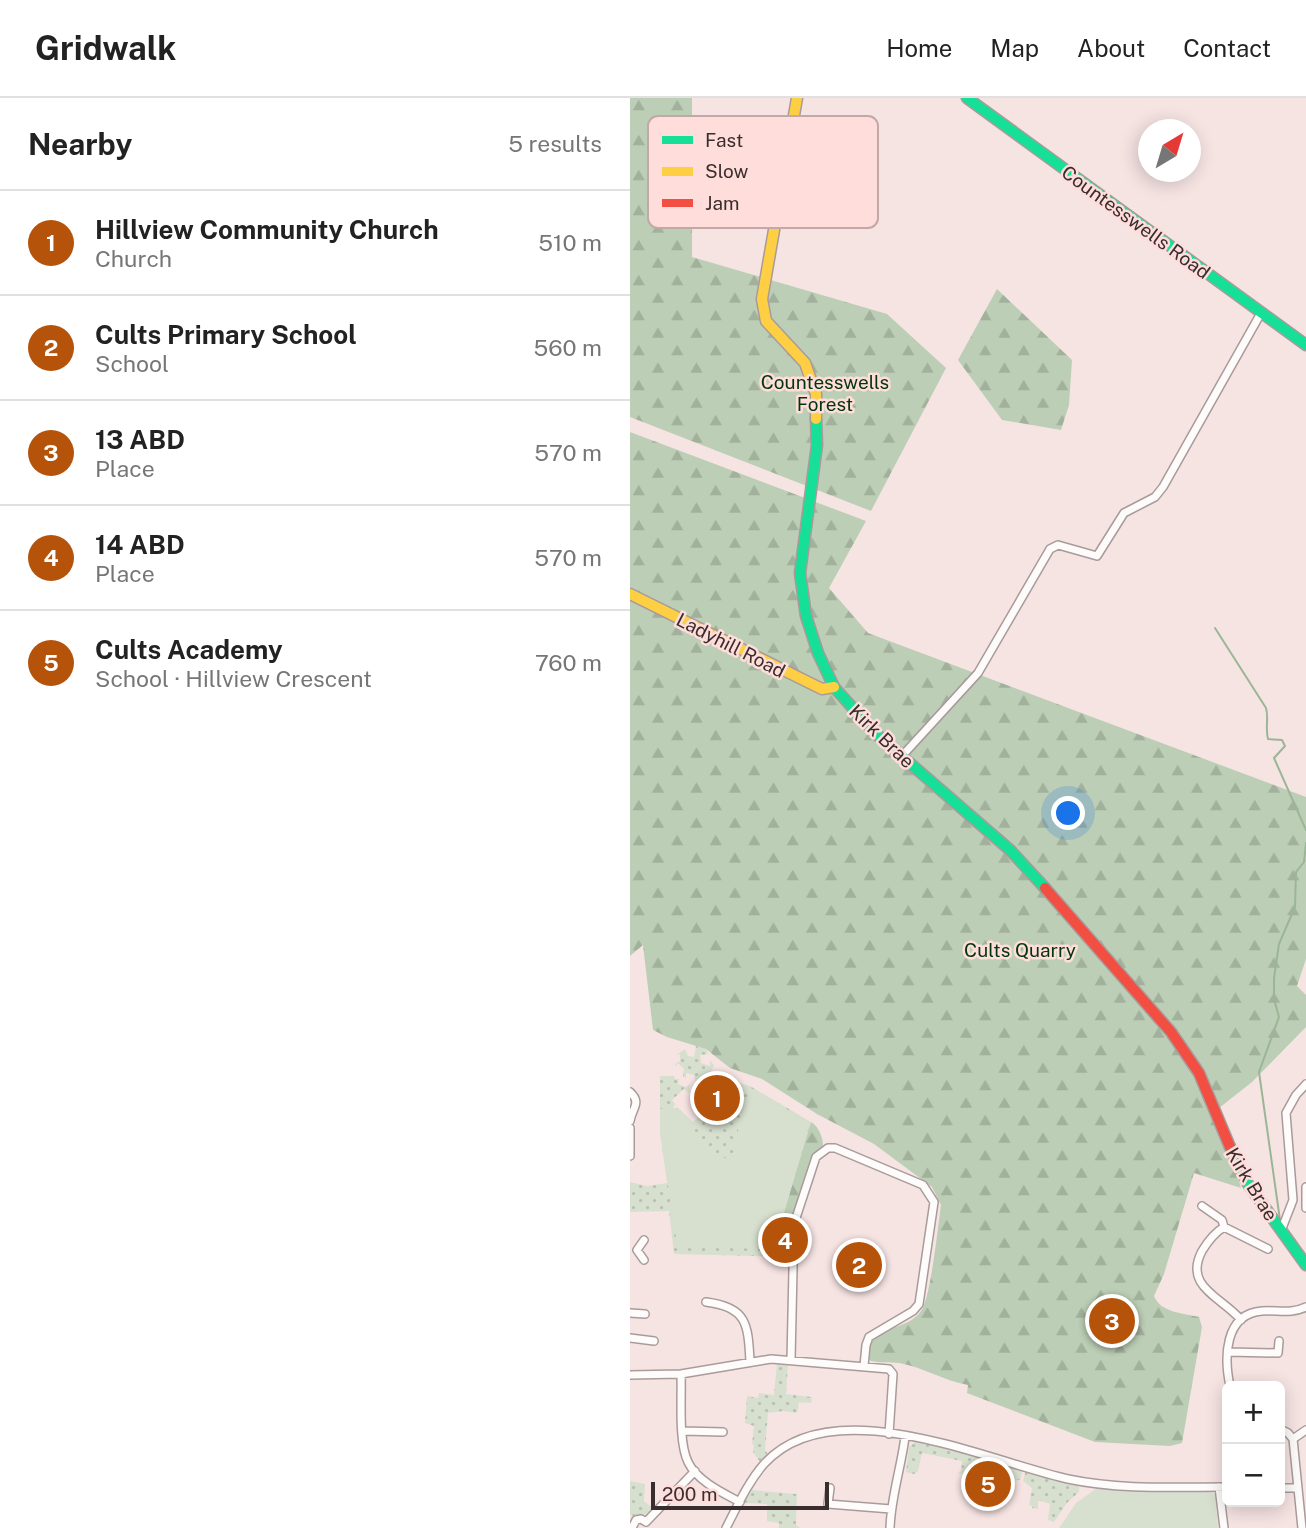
<!DOCTYPE html>
<meta charset="utf-8">
<style>
body{margin:0;font-family:"Public Sans",sans-serif;background:#f6f6f6;color:#222}
.controls{position:absolute;right:21px;bottom:21px;display:grid;overflow:hidden;border-radius:10px;box-shadow:0 4px 18px #0003}
.controls button{width:63px;height:63px;display:grid;place-items:center;padding:0;border:0;border-bottom:2px solid #e0e0e0;background:#fff;color:#222;font:35px sans-serif}
.compass{position:absolute;left:508px;top:21px;width:63px;height:63px;border-radius:50%;background:#fff;box-shadow:0 4px 18px #0003;rotate:38deg}
.scale{position:absolute;left:21px;bottom:18px;width:178px;box-sizing:border-box;padding-left:7px;border:4px solid #392d2d;border-top:0;font-size:19px;line-height:24px;white-space:nowrap;color:#392d2d;-webkit-text-stroke:5px #fedddb;paint-order:stroke}
.you{position:absolute;left:439px;top:716px;width:24px;height:24px;margin:-18px;border:5px solid #fff;border-radius:50%;background:#1a73e8;box-shadow:0 0 0 10px #1a73e833}
.badge{display:grid;place-items:center;width:46px;height:46px;border-radius:50%;background:#b45309;color:#fff;font-size:23px;font-weight:700}
.pin{position:absolute;translate:-50% -50%;border:4px solid #fff;box-shadow:0 2px 7px #0006}
.list{margin:0;padding:0;list-style:none}
h2{display:flex;justify-content:space-between;align-items:center;height:91px;margin:0;padding:0 28px;font-size:30px}
h2 small{font-size:23px;font-weight:400;color:#767676}
.list li{display:grid;grid-template-columns:46px 1fr auto;gap:21px;align-items:center;box-sizing:border-box;height:105px;padding:0 28px;border-top:2px solid #e0e0e0}
.list b{display:block;font-size:26px;white-space:nowrap}
.list p{margin:0;font-size:23px;white-space:nowrap;color:#767676}
.list em{font-size:23px;font-style:normal;color:#767676}
.map{position:relative;flex:none;width:676px;height:1430px;overflow:hidden}
header{display:flex;align-items:center;gap:42px;box-sizing:border-box;height:98px;padding:0 35px;background:#fff;border-bottom:2px solid #e0e0e0}
header strong{font-size:33px}
nav{display:flex;gap:38px;margin-inline-start:auto;font-size:24px}
main{display:flex}
aside{flex:1;background:#fff}
.map>svg:first-child{display:block}
.grass{fill:url(#grass-dots)}
.forest{fill:url(#forest-firs)}
.park{fill:#d7e0cf}
.lines{fill:none;stroke-linecap:round;stroke-linejoin:round}
.stream{stroke:#9bb697;stroke-width:2}
.street-casing{stroke:#a99b9a;stroke-width:10}
.fast-casing{stroke:#a99b9a;stroke-width:13}
.slow-casing{stroke:#a99b9a;stroke-width:13}
.jam-casing{stroke:#a99b9a;stroke-width:13}
.street{stroke:#fefbfb;stroke-width:7}
.fast{stroke:#16e098;stroke-width:10}
.slow{stroke:#ffcf43;stroke-width:10}
.jam{stroke:#f24e42;stroke-width:10}
.labels{text-anchor:middle;stroke-width:5;stroke-linejoin:round;paint-order:stroke}
.street-label{font-size:19px;fill:#392d2d;stroke:#fedddb}
.park-label{font-size:19px;fill:#00360a;stroke:#fedddb}
.key{fill:#fedddb;stroke:#c3a8a7;stroke-width:2}
.key-label{font-size:19px;fill:#392d2d}
</style>
<header>
<strong>Gridwalk</strong>
<nav><a>Home</a><a>Map</a><a>About</a><a>Contact</a></nav>
</header>
<main>
<aside>
<h2>Nearby<small>5 results</small></h2>
<ul class="list">
<li><span class="badge">1</span><div><b>Hillview Community Church</b><p>Church</p></div><em>510 m</em></li>
<li><span class="badge">2</span><div><b>Cults Primary School</b><p>School</p></div><em>560 m</em></li>
<li><span class="badge">3</span><div><b>13 ABD</b><p>Place</p></div><em>570 m</em></li>
<li><span class="badge">4</span><div><b>14 ABD</b><p>Place</p></div><em>570 m</em></li>
<li><span class="badge">5</span><div><b>Cults Academy</b><p>School · Hillview Crescent</p></div><em>760 m</em></li>
</ul>
</aside>
<div class="map">
<svg width="676" height="1430" viewBox="0 0 676 1430">
<defs>
<pattern id="grass-dots" width="8" height="8" patternUnits="userSpaceOnUse" patternTransform="scale(1.75)"><rect width="8" height="8" fill="#d7e0cf"/><path d="M2 2h.1M6 6h.1" fill="none" stroke="#b9c0b2" stroke-width="1.8" stroke-linecap="round"/></pattern>
<pattern id="forest-firs" width="22" height="20" patternUnits="userSpaceOnUse" patternTransform="scale(1.75)"><rect width="22" height="20" fill="#bcceb5"/><path d="M5 1l3.5 6h-7zM16 11l3.5 6h-7z" fill="#a2b19c"/></pattern>
</defs>
<rect width="100%" height="100%" fill="#f6e4e3"/>
<path class="grass" d="M66,948L76,951L78,956L70,957L71,965L80,968V963L84,967L80,977L69,984L65,982L64,977L56,975V980L53,979L54,971L48,965L46,968L45,966L50,963V956L46,957L55,951L58,958L64,959Z
M89,972L100,982L120,988L181,1024L150,1129L149,1142L161,1146V1159L44,1156L39,1113L0,1114V1084L17,1088L37,1085L30,1034V978H44L45,981H49L48,986L56,989L60,986L59,995L54,991L42,1002L45,1006L43,1010L45,1011L47,1009L63,1024L88,1002L99,1013L110,1003L100,991L102,988Z
M147,1266H158L156,1296L182,1299L181,1305L169,1304L167,1315L153,1313L138,1315L135,1352L138,1356L130,1364L123,1354L124,1347L122,1346L124,1328L115,1325L117,1298L128,1300L129,1295L144,1297Z
M285,1344L309,1347L393,1371L390,1382L377,1383L359,1373H345L335,1377L328,1375L331,1373L332,1363L292,1355L288,1373L284,1376L276,1374L279,1349Z
M396,1372L449,1387V1394L437,1405L424,1424L418,1422L420,1406L408,1402V1411L402,1410V1407L399,1408L402,1390L393,1383Z
M0,1383L15,1386L14,1403L24,1411C18,1416 7,1420 0,1417Z
M122,1392L167,1396L166,1427L170,1430H149V1425L137,1423V1406L114,1405Z"/>
<path class="forest" d="M0,0H62V159L257,216L316,270L241,413L0,319Z
M367,191L442,262L439,307L431,332L372,322L328,262Z
M0,334L236,423L199,490L238,535L676,699V861L667,888L676,897V929L622,984L589,1010L611,1090L564,1075L534,1176L524,1198C531,1215 553,1215 569,1219L572,1229L552,1345L540,1348L465,1344L337,1295L338,1287C314,1283 293,1269 269,1265C260,1264 250,1265 241,1263L237,1259C241,1223 275,1236 291,1213C301,1199 308,1128 311,1107L302,1089L244,1046L187,1016L132,981L100,970L76,951L37,939L23,932L13,847L0,858Z
M181,1024C189,1029 193,1039 193,1049L179,1065L161,1130L150,1127Z"/>
<path class="park" d="M121,990L180,1025L150,1129L149,1152L47,1147L30,1034V1011L42,1009L45,1011L47,1009L63,1024C64,1044 81,1059 101,1061L104,1054L110,1022Z
M467,1390L580,1393L585,1397L588,1430H429L446,1405Z"/>
<g class="lines">
<path class="stream" d="M585,530L636,610C639,620 635,630 638,641L652,642L655,648L644,660L676,732
M650,1122L629,974L649,919L644,901V880L649,846L665,809L666,774L674,764L676,745"/>
<defs>
<path id="street" d="M272,658L348,575L420,451L428,447L467,458L494,415L525,399L533,389L631,215
M0,994C12,1005 2,1010 0,1023
M0,1030V1058
M676,1089V1110
M572,1108L592,1122L594,1129L638,1151
M594,1129C584,1135 578,1143 572,1153C553,1189 592,1199 611,1222
M651,1133L663,1102L656,1015L666,997L676,986
M14,1142L7,1152L14,1162
M76,1204C117,1209 118,1226 120,1263
M0,1215L15,1216
M0,1240L24,1243
M598,1254L648,1255L649,1243
M161,1262L164,1126L186,1059L198,1050H205L293,1087L304,1104L289,1206L283,1213L239,1239L236,1247L234,1268
M51,1276C52,1300 48,1343 58,1364C67,1383 93,1395 110,1404
M0,1277L51,1276L141,1261L259,1271L263,1276L259,1336
M600,1288C594,1260 594,1216 632,1213C648,1212 662,1216 676,1209
M650,1331L658,1335L663,1341
M53,1333L93,1334
M663,1341L672,1430
M663,1341L676,1332
M589,1389L594,1430
M200,1390L198,1406L261,1411
M650,1390H668
M16,1424L65,1373
M2,1430L6,1422L11,1421L16,1424
M96,1430C107,1409 118,1384 134,1366C202,1290 357,1363 438,1381C490,1392 545,1389 597,1389
M260,1430C261,1399 271,1370 275,1339"/>
<path id="fast" d="M337,0L676,247
M186,321L187,347L170,475L176,518L188,555L204,589L245,635L380,752L415,790
M600,1049L618,1086L676,1167"/>
<path id="slow" d="M167,0L132,201L136,223L175,265L186,296V321
M0,496L192,591L204,589"/>
<path id="jam" d="M415,790L541,934L569,975L600,1049"/>
</defs>
<use href="#street" class="street-casing"/>
<use href="#fast" class="fast-casing"/>
<use href="#slow" class="slow-casing"/>
<use href="#jam" class="jam-casing"/>
<use href="#street" class="street"/>
<use href="#fast" class="fast"/>
<use href="#slow" class="slow"/>
<use href="#jam" class="jam"/>
</g>
<g class="labels">
<g class="street-label">
<text transform="translate(506 124) rotate(36)" y="7">Countesswells Road</text>
<text transform="translate(101 547) rotate(27)" y="7">Ladyhill Road</text>
<text transform="translate(252 638) rotate(44)" y="7">Kirk Brae</text>
<text transform="translate(622 1086) rotate(59)" y="7">Kirk Brae</text>
</g>
<g class="park-label">
<text x="195" y="291">Countesswells<tspan x="195" dy="22">Forest</tspan></text>
<text x="390" y="859">Cults Quarry</text>
</g>
</g>
<rect x="18" y="18" width="230" height="112" rx="10" class="key"/>
<rect x="32" y="38" width="31" height="8" fill="#16e098"/>
<rect x="32" y="69" width="31" height="9" fill="#ffcf43"/>
<rect x="32" y="101" width="31" height="8" fill="#f24e42"/>
<g class="key-label">
<text x="75" y="49">Fast</text>
<text x="75" y="80">Slow</text>
<text x="75" y="112">Jam</text>
</g>
</svg>
<div class="controls">
<button>+</button>
<button>−</button>
</div>
<svg class="compass" viewBox="-18 -18 36 36"><path d="M0-13l5 13h-10z" fill="#e53935"/><path d="M0 13l5-13h-10z" fill="#767676"/></svg>
<div class="scale">200 m</div>
<div class="you"></div>
<div class="pin badge" style="left:87px;top:1000px">1</div>
<div class="pin badge" style="left:229px;top:1167px">2</div>
<div class="pin badge" style="left:482px;top:1223px">3</div>
<div class="pin badge" style="left:155px;top:1142px">4</div>
<div class="pin badge" style="left:358px;top:1386px">5</div>
</div>
</main>
